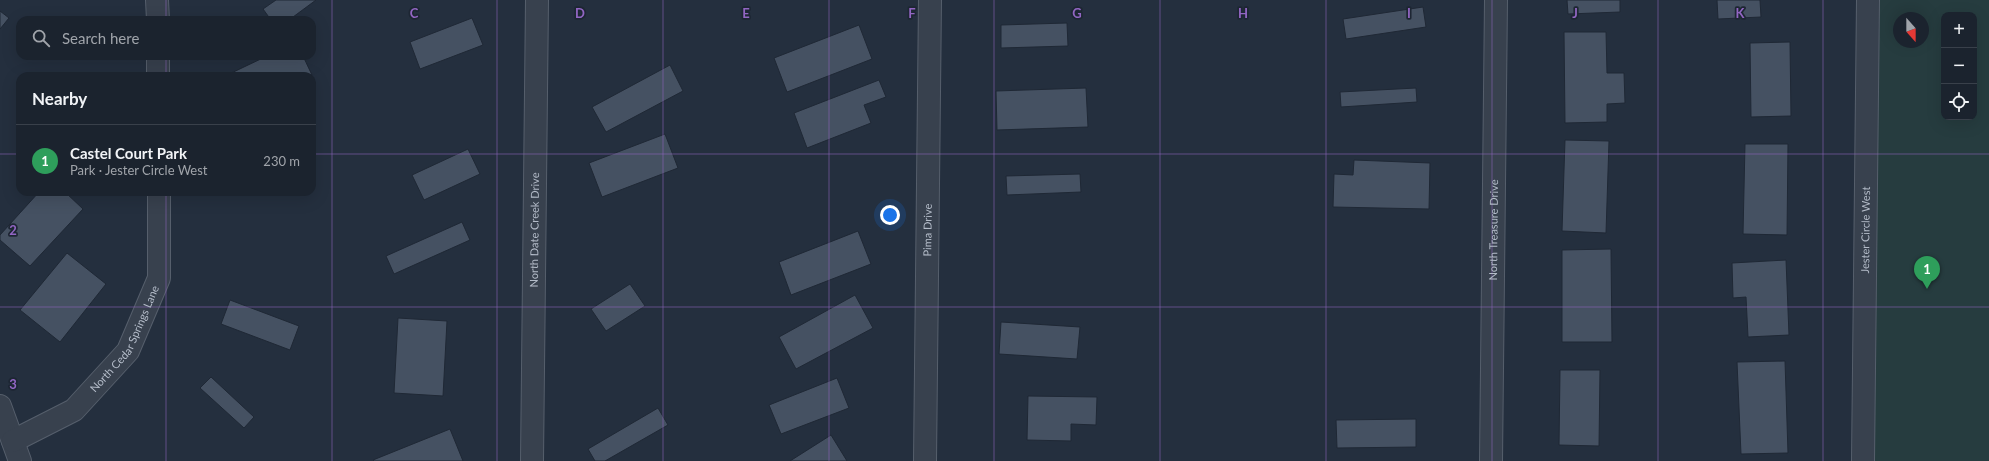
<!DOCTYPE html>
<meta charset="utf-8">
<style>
body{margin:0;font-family:Lato,sans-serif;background:#242b36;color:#f1f3f6}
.controls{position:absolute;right:12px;top:12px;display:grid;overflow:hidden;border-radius:8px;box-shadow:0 4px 16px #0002}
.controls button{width:36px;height:36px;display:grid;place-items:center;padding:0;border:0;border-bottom:1px solid #39404a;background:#1b232e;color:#f1f3f6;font:20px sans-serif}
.compass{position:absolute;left:1893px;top:12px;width:36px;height:36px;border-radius:50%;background:#1b232e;box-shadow:0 4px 16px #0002;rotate:159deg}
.you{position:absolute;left:890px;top:215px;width:14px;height:14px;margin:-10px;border:3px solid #fff;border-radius:50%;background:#1a73e8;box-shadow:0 0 0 6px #1a73e833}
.badge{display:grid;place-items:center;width:26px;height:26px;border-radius:50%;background:#8ab4f8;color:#fff;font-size:13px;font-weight:700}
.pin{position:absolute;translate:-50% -33px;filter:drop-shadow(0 1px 2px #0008)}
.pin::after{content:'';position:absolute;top:21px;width:14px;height:12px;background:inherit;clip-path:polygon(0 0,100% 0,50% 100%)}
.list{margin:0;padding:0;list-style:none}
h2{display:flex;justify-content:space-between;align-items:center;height:52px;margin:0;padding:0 16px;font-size:17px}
h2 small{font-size:13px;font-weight:400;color:#a0a4aa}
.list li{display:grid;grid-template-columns:26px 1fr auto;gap:12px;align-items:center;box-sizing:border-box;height:72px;padding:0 16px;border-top:1px solid #39404a}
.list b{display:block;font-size:15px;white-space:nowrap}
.list p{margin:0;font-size:13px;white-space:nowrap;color:#a0a4aa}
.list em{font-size:13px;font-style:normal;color:#a0a4aa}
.icon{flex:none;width:22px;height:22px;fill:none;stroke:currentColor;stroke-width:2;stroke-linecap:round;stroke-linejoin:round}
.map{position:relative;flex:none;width:1989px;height:461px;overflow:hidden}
.search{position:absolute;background:#1b232e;box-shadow:0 4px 16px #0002;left:16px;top:16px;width:300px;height:44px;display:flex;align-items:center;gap:10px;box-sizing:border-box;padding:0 14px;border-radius:12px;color:#a0a4aa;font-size:15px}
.panel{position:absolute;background:#1b232e;box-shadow:0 4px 16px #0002;left:16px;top:72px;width:300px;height:124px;border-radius:12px}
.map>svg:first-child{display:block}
.green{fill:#263c3f;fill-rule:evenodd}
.building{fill:#455162;stroke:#1f2835}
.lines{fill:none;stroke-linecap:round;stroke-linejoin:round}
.minor-casing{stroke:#565f6c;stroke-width:24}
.minor{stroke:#38414e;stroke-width:22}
.grid{fill:none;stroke:#9266c3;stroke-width:1;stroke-opacity:0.55}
.labels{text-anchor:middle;stroke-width:3.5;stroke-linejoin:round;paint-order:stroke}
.street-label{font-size:11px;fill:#b4bcc9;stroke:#1d2633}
.grid-label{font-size:13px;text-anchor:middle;font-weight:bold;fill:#9266c3;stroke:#1d2633;stroke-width:3.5;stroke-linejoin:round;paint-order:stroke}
</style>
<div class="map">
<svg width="1989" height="461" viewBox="0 0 1989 461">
<rect width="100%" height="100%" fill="#242f3e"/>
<path class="green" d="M1868,0H1989V461H1863ZM1944,15H1974V117H1944ZM1899,18H1923V42H1899Z"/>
<path class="building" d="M276,0H316L289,20H271L263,9Z
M1567,0H1620V12L1568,14Z
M1717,0H1760L1761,17L1718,19Z
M1423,7L1426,27L1346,39L1343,19Z
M0,11L9,18L0,29Z
M472,18L483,45L420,69L410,42Z
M1067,23L1068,46L1001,48V25Z
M859,25L872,59L787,92L774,58Z
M1564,32H1606L1607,73H1624L1625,103L1607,104V122L1565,123Z
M1790,42L1791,116L1751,117L1750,43Z
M267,56H303L312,75L225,76Z
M670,65L683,91L606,132L592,107Z
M879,80L886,97L864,105L871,123L807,148L794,113Z
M1086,88L1088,127L997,130L996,91Z
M1416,88L1417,102L1341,107L1340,92Z
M665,134L678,168L602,197L589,163Z
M1565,140L1609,141L1606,233L1562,231Z
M1745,144H1788L1787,235L1743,234Z
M468,149L480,174L424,200L412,175Z
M1354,160L1430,163L1429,209L1333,207L1334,174L1353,175Z
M1080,174L1081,192L1007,195L1006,176Z
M39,192H65L83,209L30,266L0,240V235Z
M462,222L470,240L394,274L386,256Z
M858,231L871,264L791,295L779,262Z
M1611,249L1612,342H1562V250Z
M67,253L106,284L60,342L20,310Z
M1786,260L1789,335L1748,337L1746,297L1733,298L1732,263Z
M630,284L645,306L606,331L591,309Z
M855,295L873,328L796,369L779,337Z
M230,300L299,326L290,350L221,324Z
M398,318L447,321L443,396L394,393Z
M1001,322L1080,327L1077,359L999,354Z
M1785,361L1788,453L1741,454L1737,362Z
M1560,370H1600L1599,446L1559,445Z
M211,377L254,417L244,428L200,388Z
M837,378L849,408L781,434L769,405Z
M1028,396L1097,397L1096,425L1071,424V441L1027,440Z
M658,408L668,425L605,461H595L588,449Z
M1416,419V447L1337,448L1336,420Z
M450,429L463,461H374L373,460Z
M831,435L847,461H790Z"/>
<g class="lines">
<defs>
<g id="minor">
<path d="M157,0L158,20"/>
<path d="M158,56V76"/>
<path d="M0,406L20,461"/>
<path id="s1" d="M13,441L74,410L128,351L159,278V192"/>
<path id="s2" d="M532,461L537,0"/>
<path id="s3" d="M925,461L930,0"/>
<path id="s4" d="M1491,461L1496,0"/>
<path id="s5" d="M1863,461L1868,0"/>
</g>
</defs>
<use href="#minor" class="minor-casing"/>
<use href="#minor" class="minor"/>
</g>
<path class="grid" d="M166,0V20M332,0V461M497,0V461M663,0V461M829,0V461M994,0V461M1160,0V461M1326,0V461M1492,0V461M1658,0V461M1823,0V461M166,56V76M0,154H20M312,154H1989M166,192V461M0,307H1989"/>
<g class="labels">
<g class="street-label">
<text dy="4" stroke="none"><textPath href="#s2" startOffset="231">North Date Creek Drive</textPath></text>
<text dy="4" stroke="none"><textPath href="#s3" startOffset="231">Pima Drive</textPath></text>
<text dy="4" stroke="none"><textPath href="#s4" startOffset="231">North Treasure Drive</textPath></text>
<text dy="4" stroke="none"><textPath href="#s5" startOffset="231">Jester Circle West</textPath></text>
<text dy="4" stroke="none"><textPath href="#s1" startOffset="157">North Cedar Springs Lane</textPath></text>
</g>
</g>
<g class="grid-label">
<text x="414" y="18">C</text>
<text x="580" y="18">D</text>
<text x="746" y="18">E</text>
<text x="912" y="18">F</text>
<text x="1077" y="18">G</text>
<text x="1243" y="18">H</text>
<text x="1409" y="18">I</text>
<text x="1575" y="18">J</text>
<text x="1740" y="18">K</text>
<text x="13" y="235">2</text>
<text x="13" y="389">3</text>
</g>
</svg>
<div class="controls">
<button>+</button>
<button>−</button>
<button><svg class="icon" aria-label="locate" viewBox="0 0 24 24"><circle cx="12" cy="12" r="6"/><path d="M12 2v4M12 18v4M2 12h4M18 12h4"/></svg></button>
</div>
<svg class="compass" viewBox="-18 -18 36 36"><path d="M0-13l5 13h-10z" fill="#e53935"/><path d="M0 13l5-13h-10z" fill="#a0a4aa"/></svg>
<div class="you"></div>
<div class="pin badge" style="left:1927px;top:289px;background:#2e9e5b">1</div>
<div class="search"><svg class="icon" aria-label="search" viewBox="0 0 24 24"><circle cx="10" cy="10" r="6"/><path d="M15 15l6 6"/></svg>Search here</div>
<section class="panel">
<h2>Nearby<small></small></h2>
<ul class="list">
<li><span class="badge" style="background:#2e9e5b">1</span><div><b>Castel Court Park</b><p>Park · Jester Circle West</p></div><em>230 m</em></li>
</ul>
</section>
</div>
